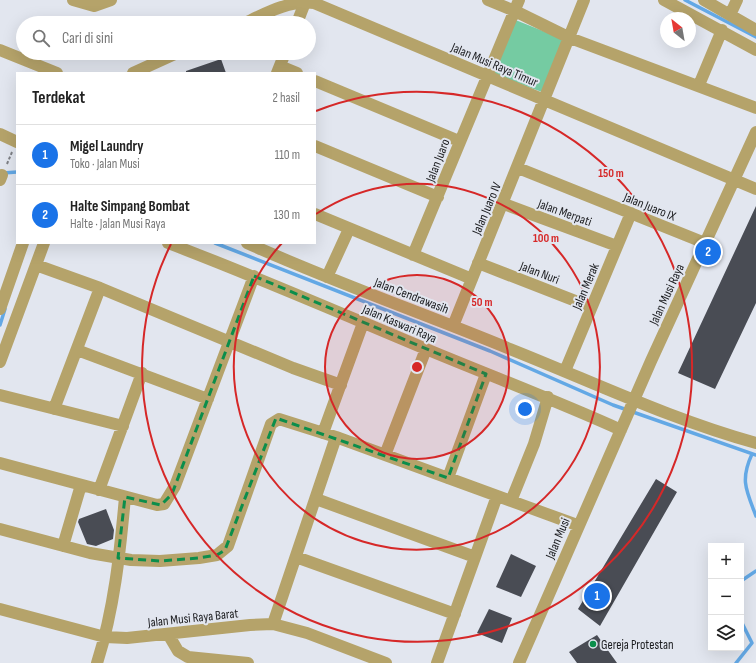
<!DOCTYPE html>
<html lang="id">
<meta charset="utf-8">
<style>
body{margin:0;font-family:"Sofia Sans Condensed",sans-serif;background:#f2f2f2;color:#222}
.controls{position:absolute;right:12px;bottom:12px;display:grid;overflow:hidden;border-radius:0px;box-shadow:0 4px 16px #0002}
.controls button{width:36px;height:36px;display:grid;place-items:center;padding:0;border:0;border-bottom:1px solid #e0e0e0;background:#fff;color:#222;font:20px sans-serif}
.compass{position:absolute;left:660px;top:12px;width:36px;height:36px;border-radius:50%;background:#fff;box-shadow:0 4px 16px #0002;rotate:329deg}
.you{position:absolute;left:525px;top:409px;width:14px;height:14px;margin:-10px;border:3px solid #fff;border-radius:50%;background:#1a73e8;box-shadow:0 0 0 6px #1a73e833}
.badge{display:grid;place-items:center;width:26px;height:26px;border-radius:50%;background:#1a73e8;color:#fff;font-size:13px;font-weight:700}
.pin{position:absolute;translate:-50% -50%;border:2px solid #fff;box-shadow:0 1px 4px #0006}
.list{margin:0;padding:0;list-style:none}
h2{display:flex;justify-content:space-between;align-items:center;height:52px;margin:0;padding:0 16px;font-size:17px}
h2 small{font-size:13px;font-weight:400;color:#767676}
.list li{display:grid;grid-template-columns:26px 1fr auto;gap:12px;align-items:center;box-sizing:border-box;height:60px;padding:0 16px;border-top:1px solid #e0e0e0}
.list b{display:block;font-size:15px;white-space:nowrap}
.list p{margin:0;font-size:13px;white-space:nowrap;color:#767676}
.list em{font-size:13px;font-style:normal;color:#767676}
.icon{flex:none;width:22px;height:22px;fill:none;stroke:currentColor;stroke-width:2;stroke-linecap:round;stroke-linejoin:round}
.map{position:relative;flex:none;width:756px;height:663px;overflow:hidden}
.search{position:absolute;background:#fff;box-shadow:0 4px 16px #0002;left:16px;top:16px;width:300px;height:44px;display:flex;align-items:center;gap:10px;box-sizing:border-box;padding:0 14px;border-radius:22px;color:#767676;font-size:15px}
.panel{position:absolute;background:#fff;box-shadow:0 4px 16px #0002;left:16px;top:72px;width:300px;height:172px;border-radius:0px}
.map>svg:first-child{display:block}
.green{fill:#75cba2}
.lines{fill:none;stroke-linecap:round;stroke-linejoin:round}
.stream{stroke:#63a8e5;stroke-width:3.5}
.building{fill:#494c54}
.path{stroke:#7e8086;stroke-width:2;stroke-dasharray:3 2;stroke-linecap:butt}
.minor{stroke:#b5a36a;stroke-width:12}
.marked{fill:none;stroke:#0b8e4b;stroke-width:3;stroke-dasharray:8 5;stroke-linejoin:round}
.ring{fill:none;stroke:#d62828;stroke-width:2}
.poi-dot{fill:#0b8e4b;stroke:#e2e6ef;stroke-width:1.5}
.labels{text-anchor:middle;stroke-width:4;stroke-linejoin:round;paint-order:stroke}
.street-label{font-size:13px;fill:#1a1b1e;stroke:#e2e6ef}
.poi-label{font-size:13px;fill:#1a1b1e;stroke:#e2e6ef;text-anchor:start}
.centre{fill:#d62828;stroke:#e2e6ef;stroke-width:2}
.ring-label{font-size:12px;text-anchor:middle;font-weight:bold;fill:#d62828;stroke:#e2e6ef;stroke-width:4;stroke-linejoin:round;paint-order:stroke}
</style>
<div class="map">
<svg width="756" height="663" viewBox="0 0 756 663">
<rect width="100%" height="100%" fill="#e2e6ef"/>
<path class="green" d="M513,19L563,39L542,92L493,74Z"/>
<g class="lines">
<path class="stream" d="M685,0L756,37
M3,173L17,172
M215,243L490,351L613,405L756,455
M0,325L5,309
M752,454C740,480 746,490 756,516
M741,581L756,571
M736,663L752,643L741,621"/>
</g>
<path class="building" d="M221,59L226,73H186V71Z
M756,206V303L715,389L678,373Z
M656,479L677,492L600,626L578,609Z
M106,509L114,530L113,539L96,546L87,544L78,522L79,519Z
M511,554L536,566L521,597L496,587Z
M489,609L512,618L502,643L477,633Z
M597,635L617,663H577L569,652Z"/>
<g class="lines">
<path class="path" d="M7,164L12,152"/>
<path class="minor" d="M73,0L94,6L111,0
M488,0L515,11L570,38L756,108
M664,0L756,50
M704,0L756,30
M730,15L737,0
M245,23C266,13 290,0 314,3L756,189
M297,23L306,0
M0,50L57,73
M280,66L297,73
M133,73L177,53
M277,73L285,53
M315,81L459,141
M699,85L722,30
M0,134L17,142
M315,146L438,197
M518,168L705,243
M0,180L2,175
M504,204L617,246
M315,214L472,279
M168,243C255,276 340,313 426,349C491,376 557,401 621,430
M247,243C333,282 423,313 510,349C591,381 672,420 756,443
M413,255L519,0
M478,263L591,307
M36,265L100,288L293,368L341,385
M327,277L349,229
M0,309L23,243
M453,326L584,0
M77,350L208,399
M0,362L44,243
M565,371L631,213
M0,395L123,426
M54,409L100,288
M323,433L363,323
M385,455L426,349
M0,463L157,505L164,504L175,486L254,276
M448,478L486,374
M99,490L142,373
M316,499L475,557
M511,501L534,444L548,397
M0,529L90,553L131,560L160,561L199,558L217,555L228,546L271,424L279,419L336,437L577,525
M63,546L81,485
M296,557L455,614
M0,609L105,637L127,638L250,625L273,624L307,633L386,663
M273,624L336,437
M168,634L178,651L188,657L248,663
M97,663C114,610 120,553 125,497
M437,663L497,496
M519,663L651,361L756,132"/>
</g>
<path class="marked" d="M254,276L486,374L448,478L276,418L225,550L217,555L199,558L160,561L118,558L125,497L161,505L172,494Z"/>
<circle cx="417" cy="367" r="92" fill="#d62828" fill-opacity=".12"/>
<g class="ring">
<circle cx="417" cy="367" r="92"/>
<path d="M316 214A183 183 0 1 1 282 243"/>
<path d="M316 111A275 275 0 1 1 171 244"/>
</g>
<circle class="poi-dot" cx="593" cy="644" r="4"/>
<g class="labels">
<g class="street-label">
<text transform="translate(495 64) rotate(23)" y="5">Jalan Musi Raya Timur</text>
<text transform="translate(437 160) rotate(-69)" y="5">Jalan Juaro</text>
<text transform="translate(650 206) rotate(22)" y="5">Jalan Juaro IX</text>
<text transform="translate(486 208) rotate(-67)" y="5">Jalan Juaro IV</text>
<text transform="translate(565 212) rotate(20)" y="5">Jalan Merpati</text>
<text transform="translate(540 272) rotate(21)" y="5">Jalan Nuri</text>
<text transform="translate(585 286) rotate(-67)" y="5">Jalan Merak</text>
<text transform="translate(666 294) rotate(-65)" y="5">Jalan Musi Raya</text>
<text transform="translate(412 295) rotate(21)" y="5">Jalan Cendrawasih</text>
<text transform="translate(400 323) rotate(23)" y="5">Jalan Kaswari Raya</text>
<text transform="translate(557 538) rotate(-67)" y="5">Jalan Musi</text>
<text transform="translate(193 617) rotate(-6)" y="5">Jalan Musi Raya Barat</text>
</g>
<g class="poi-label">
<text x="601" y="649">Gereja Protestan</text>
</g>
</g>
<circle cx="417" cy="367" r="6" class="centre"/>
<g class="ring-label">
<text x="611" y="177">150 m</text>
<text x="546" y="242">100 m</text>
<text x="482" y="306">50 m</text>
</g>
</svg>
<div class="controls">
<button>+</button>
<button>−</button>
<button><svg class="icon" aria-label="layers" viewBox="0 0 24 24"><path d="M12 4l9 5-9 5-9-5zM3 14l9 5 9-5"/></svg></button>
</div>
<svg class="compass" viewBox="-18 -18 36 36"><path d="M0-13l5 13h-10z" fill="#e53935"/><path d="M0 13l5-13h-10z" fill="#767676"/></svg>
<div class="you"></div>
<div class="pin badge" style="left:597px;top:596px">1</div>
<div class="pin badge" style="left:708px;top:252px">2</div>
<div class="search"><svg class="icon" aria-label="search" viewBox="0 0 24 24"><circle cx="10" cy="10" r="6"/><path d="M15 15l6 6"/></svg>Cari di sini</div>
<section class="panel">
<h2>Terdekat<small>2 hasil</small></h2>
<ul class="list">
<li><span class="badge">1</span><div><b>Migel Laundry</b><p>Toko · Jalan Musi</p></div><em>110 m</em></li>
<li><span class="badge">2</span><div><b>Halte Simpang Bombat</b><p>Halte · Jalan Musi Raya</p></div><em>130 m</em></li>
</ul>
</section>
</div>
